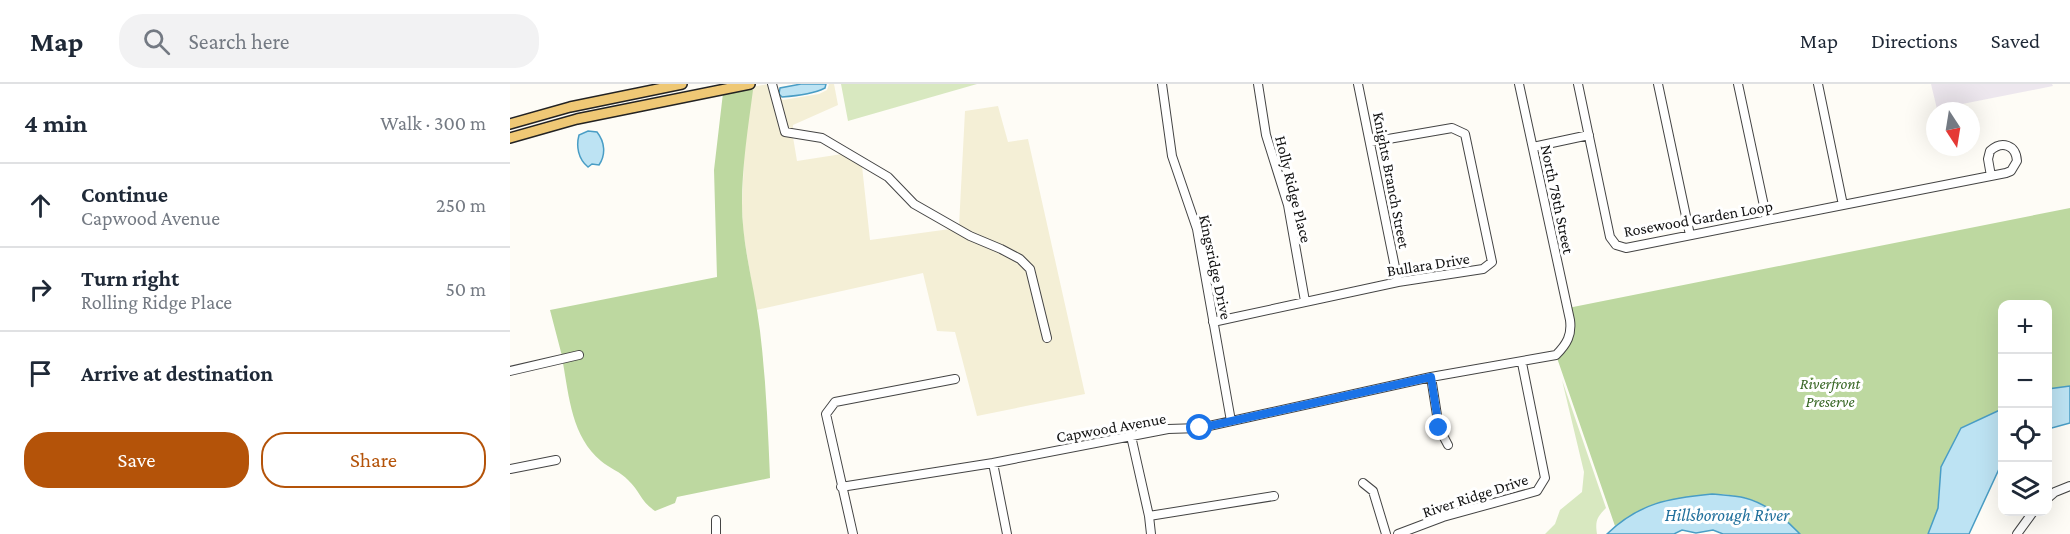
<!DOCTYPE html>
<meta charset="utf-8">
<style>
body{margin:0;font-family:"Crimson Pro",serif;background:#f2f2f3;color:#1f2937}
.controls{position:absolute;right:18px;bottom:18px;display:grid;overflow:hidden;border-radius:12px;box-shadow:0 6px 24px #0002}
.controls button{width:54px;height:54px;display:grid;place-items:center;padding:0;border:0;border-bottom:2px solid #e0e1e3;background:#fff;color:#1f2937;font:30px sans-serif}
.compass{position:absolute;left:1416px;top:18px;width:54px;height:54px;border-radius:50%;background:#fff;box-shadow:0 6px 24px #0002;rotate:168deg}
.stop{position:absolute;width:18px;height:18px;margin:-14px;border:4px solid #1a73e8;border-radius:50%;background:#fff}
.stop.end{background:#1a73e8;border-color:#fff;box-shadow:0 2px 6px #0008}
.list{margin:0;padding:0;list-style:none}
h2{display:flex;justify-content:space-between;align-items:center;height:78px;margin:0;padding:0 24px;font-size:26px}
h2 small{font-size:20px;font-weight:400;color:#747a83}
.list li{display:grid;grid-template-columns:39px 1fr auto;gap:18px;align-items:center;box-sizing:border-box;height:84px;padding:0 24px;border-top:2px solid #e0e1e3}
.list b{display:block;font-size:22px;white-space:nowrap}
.list p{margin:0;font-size:20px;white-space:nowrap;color:#747a83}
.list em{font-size:20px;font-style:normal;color:#747a83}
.actions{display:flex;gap:12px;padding:18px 24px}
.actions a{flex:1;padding:14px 0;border:2px solid #b45309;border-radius:24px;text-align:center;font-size:21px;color:#b45309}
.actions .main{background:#b45309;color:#fff}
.icon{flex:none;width:33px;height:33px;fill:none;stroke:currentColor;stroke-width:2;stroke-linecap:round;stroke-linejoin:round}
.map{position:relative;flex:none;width:1560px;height:450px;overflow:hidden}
header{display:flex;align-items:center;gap:36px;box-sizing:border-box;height:84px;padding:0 30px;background:#fff;border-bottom:2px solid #e0e1e3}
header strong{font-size:28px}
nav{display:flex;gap:33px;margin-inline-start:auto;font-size:21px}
.search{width:420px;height:54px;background:#f2f2f3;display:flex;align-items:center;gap:15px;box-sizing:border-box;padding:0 21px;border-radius:24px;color:#747a83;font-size:22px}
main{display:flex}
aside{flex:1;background:#fff}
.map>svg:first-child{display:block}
.industrial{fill:#ede7ee}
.farmland{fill:#f4efd6}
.green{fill:#d8e8c0}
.forest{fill:#bdd8a0}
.water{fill:#bde3f3;stroke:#499dc5;stroke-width:1.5}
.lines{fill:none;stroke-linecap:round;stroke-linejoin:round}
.minor-casing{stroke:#444;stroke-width:10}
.major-casing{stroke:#222;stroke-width:12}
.minor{stroke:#fff;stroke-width:8}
.major{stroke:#efc875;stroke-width:9}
.route{stroke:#1a73e8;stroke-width:8}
.labels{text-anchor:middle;stroke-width:6;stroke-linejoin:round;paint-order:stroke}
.street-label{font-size:16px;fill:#111;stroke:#fff}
.park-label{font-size:16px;font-style:italic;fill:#376624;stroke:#fff}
.water-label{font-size:18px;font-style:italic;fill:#21709c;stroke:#fff}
</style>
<header>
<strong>Map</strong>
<div class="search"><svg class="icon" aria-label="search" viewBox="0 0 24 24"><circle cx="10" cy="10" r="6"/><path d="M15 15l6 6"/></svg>Search here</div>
<nav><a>Map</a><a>Directions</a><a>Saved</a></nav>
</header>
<main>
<aside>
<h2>4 min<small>Walk · 300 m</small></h2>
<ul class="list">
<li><svg class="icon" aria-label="ahead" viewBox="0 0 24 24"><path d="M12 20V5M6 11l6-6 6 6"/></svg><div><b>Continue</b><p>Capwood Avenue</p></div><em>250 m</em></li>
<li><svg class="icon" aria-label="right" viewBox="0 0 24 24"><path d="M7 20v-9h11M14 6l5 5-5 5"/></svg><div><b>Turn right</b><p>Rolling Ridge Place</p></div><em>50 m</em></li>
<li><svg class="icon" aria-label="arrive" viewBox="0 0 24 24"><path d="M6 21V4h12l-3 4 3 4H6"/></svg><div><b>Arrive at destination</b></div></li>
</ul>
<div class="actions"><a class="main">Save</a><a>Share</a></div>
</aside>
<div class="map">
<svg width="1560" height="450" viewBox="0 0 1560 450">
<rect width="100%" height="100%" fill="#fefcf6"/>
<path class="industrial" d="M1421,0H1542L1543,2L1427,25Z"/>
<path class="farmland" d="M258,0L272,49L283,53L287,77L332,70L352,82L360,156L440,145L508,178L517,187L535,258L541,256L523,184L449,142L455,27L488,22L498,58L518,55L575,310L467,332L445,248L427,247L413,189L246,226L233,147L232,121L237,4Z
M319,0H324L328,21L283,41V46L277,45L268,13L273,16L309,10L317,6Z"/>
<path class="green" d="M331,0H467L338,37Z
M1052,296L1096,424C1087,433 1085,437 1087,450H1035L1045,440L1050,426L1072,408L1074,388Z"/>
<path class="forest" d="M237,4L243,6C238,44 232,82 232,120C232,163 245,205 250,247C256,296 258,345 260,394L167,413L165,419L145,427C130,417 130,407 118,396C111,388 99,384 91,377C62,353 59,313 53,279L73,274L71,267L52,272L40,226L207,193L204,86L213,9Z
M1560,124V302L1538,305V220H1492V325L1451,344L1431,383L1428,424L1418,450H1290C1268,426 1235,409 1203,410C1189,410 1174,417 1162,420C1138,426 1126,427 1105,442L1046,271L1056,262L1058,224Z"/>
<path class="water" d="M291,0H316L315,4C303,10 286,12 272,13L269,10L270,4Z
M78,47L87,48C95,58 96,71 89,81L82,80L78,83C68,75 66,62 69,51Z
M1560,302V339L1538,345V305Z
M1492,325V365L1490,366L1489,385L1459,450H1418L1428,424L1431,383L1451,344Z
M1202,410C1212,411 1225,411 1235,414C1255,419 1276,435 1290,450H1213L1203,446L1186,449L1172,446L1164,450H1097C1129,419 1159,414 1202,410Z"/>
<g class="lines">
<defs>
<path id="minor" d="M262,0L275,48L312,54L378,93L404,120L460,152L491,165L510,175L520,185L537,254
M652,0L662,72L687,145L721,337
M748,0L756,51L778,121L795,217
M848,0L888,198
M1068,0L1100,153L1106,161L1116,164L1333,121L1308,0
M1148,0L1180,151
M1228,0L1257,136
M1023,63L1079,51
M1333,121L1496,89L1501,87L1507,77C1506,61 1492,56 1480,67L1478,75L1481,92
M703,238L888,198L973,185L982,178L955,50L942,44L861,58
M0,287L69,271
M921,293L929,344L938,361
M621,352L639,432L641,450
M483,379L497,450
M0,385L46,376
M853,399L863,407L876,450
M331,403L483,379L658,345L690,344L921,293L1046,271C1057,260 1062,251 1060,236L1009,0
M1538,414L1545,408L1560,402
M639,432L764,412
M206,450V436
M343,450L316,330L325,318L445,295
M888,450L933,433L1027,407L1035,394L1012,279
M1507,450L1523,428"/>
<path id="major" d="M0,40L60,23L172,0
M0,54L67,35L240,0"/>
</defs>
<use href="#minor" class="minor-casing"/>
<use href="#major" class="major-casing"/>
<use href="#minor" class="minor"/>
<use href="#major" class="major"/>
</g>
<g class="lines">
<path class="route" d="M690,344L921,293L929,344"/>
</g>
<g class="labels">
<g class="street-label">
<text transform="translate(882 96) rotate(79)" y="6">Knights Branch Street</text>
<text transform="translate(784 105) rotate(76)" y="6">Holly Ridge Place</text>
<text transform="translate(1048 115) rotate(78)" y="6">North 78th Street</text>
<text transform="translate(1188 134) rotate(-10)" y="6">Rosewood Garden Loop</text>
<text transform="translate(918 180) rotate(-9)" y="6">Bullara Drive</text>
<text transform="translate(706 183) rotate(78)" y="6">Kingsridge Drive</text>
<text transform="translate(601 343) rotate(-10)" y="6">Capwood Avenue</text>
<text transform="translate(965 411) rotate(-18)" y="6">River Ridge Drive</text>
</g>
<g class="park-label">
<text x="1320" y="305">Riverfront<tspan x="1320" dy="18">Preserve</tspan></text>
</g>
<g class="water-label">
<text x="1217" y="437">Hillsborough River</text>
</g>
</g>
</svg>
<div class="controls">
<button>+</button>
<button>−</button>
<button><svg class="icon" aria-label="locate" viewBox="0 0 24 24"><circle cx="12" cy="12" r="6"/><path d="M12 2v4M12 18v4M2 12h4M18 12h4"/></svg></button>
<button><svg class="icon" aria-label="layers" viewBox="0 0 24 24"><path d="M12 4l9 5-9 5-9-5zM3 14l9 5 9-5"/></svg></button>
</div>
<svg class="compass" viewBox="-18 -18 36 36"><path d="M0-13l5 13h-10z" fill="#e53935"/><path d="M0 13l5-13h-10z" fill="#747a83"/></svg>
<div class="stop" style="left:690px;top:344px"></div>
<div class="stop end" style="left:929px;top:344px"></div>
</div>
</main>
